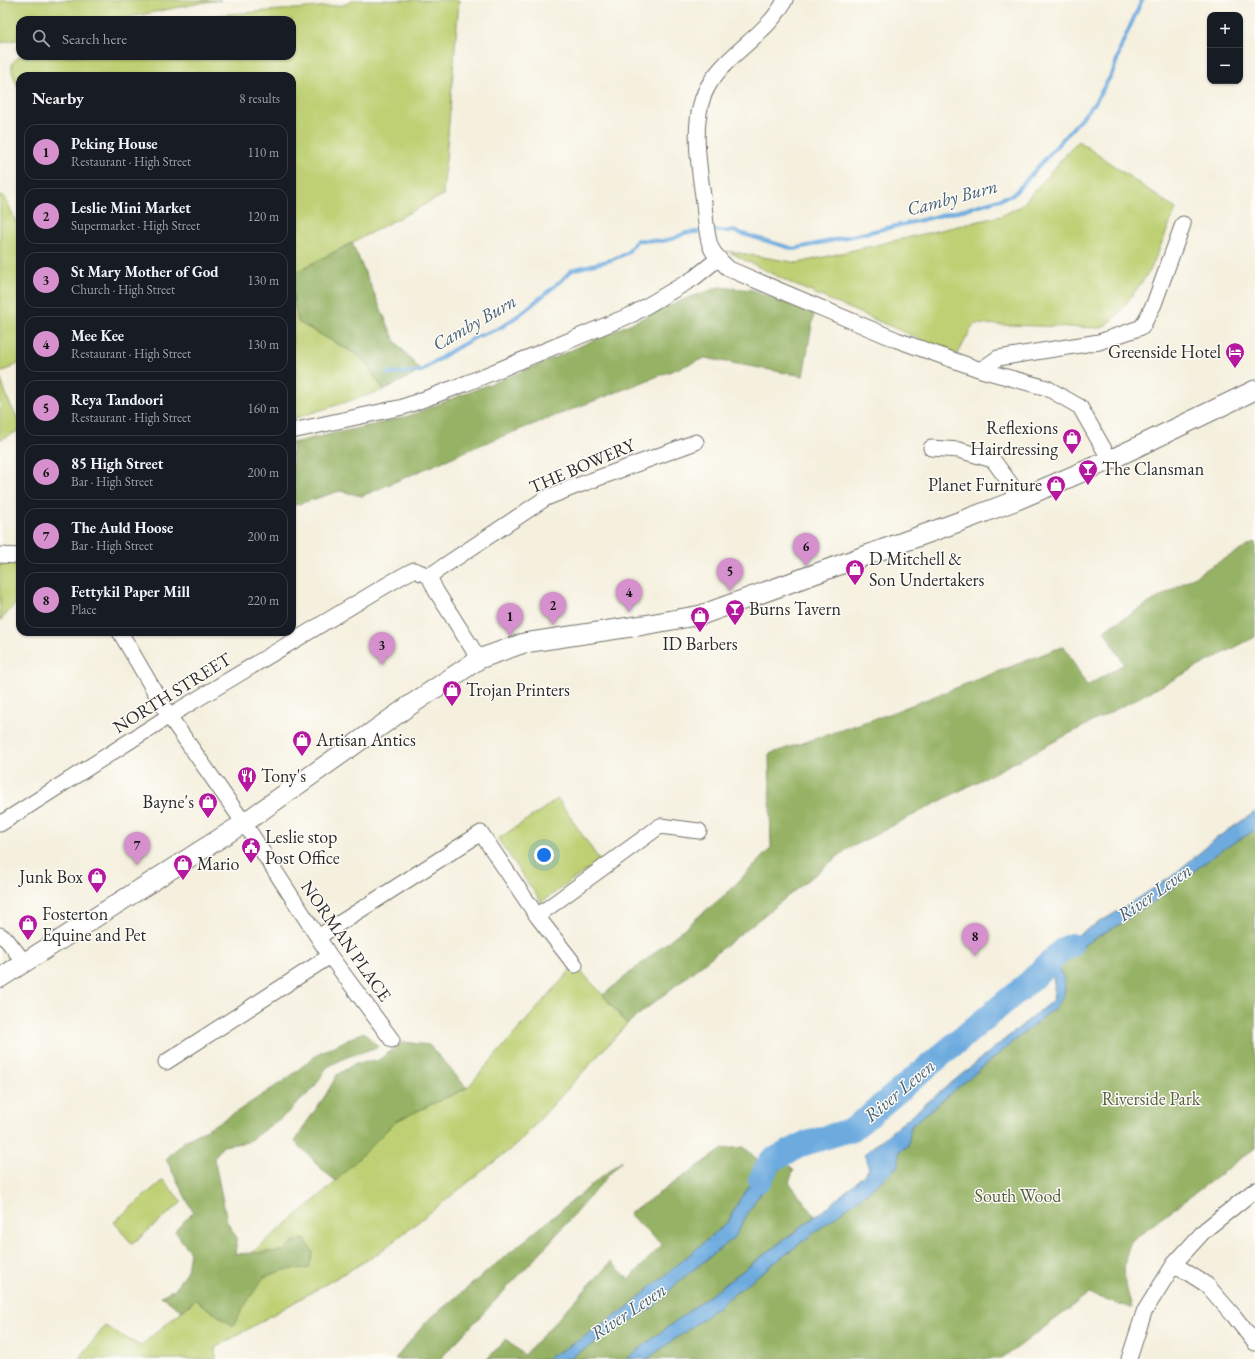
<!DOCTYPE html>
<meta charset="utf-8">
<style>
body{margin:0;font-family:"EB Garamond",serif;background:#242831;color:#f1f3f6}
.controls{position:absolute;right:12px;top:12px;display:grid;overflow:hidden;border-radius:8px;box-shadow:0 1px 3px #0004}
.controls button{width:36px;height:36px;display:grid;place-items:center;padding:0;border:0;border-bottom:1px solid #363941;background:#171b24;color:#f1f3f6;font:20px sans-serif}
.you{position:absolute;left:544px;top:855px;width:14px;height:14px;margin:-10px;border:3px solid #fff;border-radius:50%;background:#1a73e8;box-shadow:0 0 0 6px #1a73e833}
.badge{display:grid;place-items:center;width:26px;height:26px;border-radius:50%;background:#d690ce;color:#111;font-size:13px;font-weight:700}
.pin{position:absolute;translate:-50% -33px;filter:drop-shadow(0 1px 2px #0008)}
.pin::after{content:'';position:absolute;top:21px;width:14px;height:12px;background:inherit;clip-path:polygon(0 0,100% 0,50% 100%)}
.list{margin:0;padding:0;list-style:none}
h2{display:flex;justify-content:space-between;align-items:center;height:52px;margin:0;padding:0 16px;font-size:17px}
h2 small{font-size:13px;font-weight:400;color:#9ea1a6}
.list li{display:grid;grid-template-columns:26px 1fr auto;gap:12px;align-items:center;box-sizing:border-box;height:56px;margin:0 8px 8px;padding:0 8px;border:1px solid #363941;border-radius:12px}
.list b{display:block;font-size:15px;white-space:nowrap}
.list p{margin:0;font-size:13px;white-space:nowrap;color:#9ea1a6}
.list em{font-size:13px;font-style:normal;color:#9ea1a6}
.icon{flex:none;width:22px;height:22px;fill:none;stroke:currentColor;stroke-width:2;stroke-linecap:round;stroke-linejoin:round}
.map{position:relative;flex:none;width:1255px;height:1359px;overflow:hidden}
.search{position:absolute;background:#171b24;box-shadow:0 1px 3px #0004;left:16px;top:16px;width:280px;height:44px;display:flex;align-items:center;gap:10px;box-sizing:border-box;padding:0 14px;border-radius:12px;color:#9ea1a6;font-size:15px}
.panel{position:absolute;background:#171b24;box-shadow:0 1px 3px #0004;left:16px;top:72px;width:280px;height:564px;border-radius:12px}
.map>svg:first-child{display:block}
.green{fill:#bed073;stroke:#747e4f}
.forest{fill:#96b265;stroke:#606e48}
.water{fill:#6dabdf;stroke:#4c6b85}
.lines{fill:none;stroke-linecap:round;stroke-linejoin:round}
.stream{stroke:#6dabdf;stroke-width:4}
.river{stroke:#6dabdf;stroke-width:24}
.minor-casing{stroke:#72706a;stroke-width:17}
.major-casing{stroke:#72706a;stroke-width:21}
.minor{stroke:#fff;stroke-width:15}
.major{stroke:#fff;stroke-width:19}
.labels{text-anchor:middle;stroke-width:3;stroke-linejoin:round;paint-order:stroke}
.poi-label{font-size:18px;fill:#2b2b2b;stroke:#fdfcf7;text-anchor:start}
.street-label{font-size:18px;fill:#2b2b2b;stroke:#fdfcf7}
.park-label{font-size:18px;fill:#575d41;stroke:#fdfcf7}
.water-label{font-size:19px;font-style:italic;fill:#455e73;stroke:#fdfcf7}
</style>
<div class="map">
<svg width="1255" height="1359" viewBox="0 0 1255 1359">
<rect width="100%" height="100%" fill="#fdfcf7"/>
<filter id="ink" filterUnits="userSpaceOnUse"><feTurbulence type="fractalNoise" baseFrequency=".025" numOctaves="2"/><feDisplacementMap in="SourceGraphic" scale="8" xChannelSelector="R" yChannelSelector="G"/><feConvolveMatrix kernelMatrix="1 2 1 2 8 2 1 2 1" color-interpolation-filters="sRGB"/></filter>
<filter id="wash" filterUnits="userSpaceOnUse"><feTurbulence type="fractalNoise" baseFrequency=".012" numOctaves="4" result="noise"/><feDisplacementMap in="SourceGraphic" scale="16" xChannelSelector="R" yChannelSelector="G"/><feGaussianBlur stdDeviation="0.9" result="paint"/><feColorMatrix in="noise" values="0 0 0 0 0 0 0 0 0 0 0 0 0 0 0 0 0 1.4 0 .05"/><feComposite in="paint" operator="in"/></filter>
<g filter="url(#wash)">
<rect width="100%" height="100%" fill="#f5f0de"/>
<path class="green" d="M0,0H221L205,2L115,20H20V39L0,43Z
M354,0H459L443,195L292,274V76H20V93C16,80 3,62 22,56H292V20H191L218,15L344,5Z
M1078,141L1176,209L1150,271L1118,314L1102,328L974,324L957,355L795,285L727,251L798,263L1001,216L1021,206Z
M0,194L5,197L20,231V363L0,373Z
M292,290L298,322L361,357L384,390L292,419Z
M0,377L8,400L20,423V430L0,440Z
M0,555L20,556V599L0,621Z
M558,799L600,861L541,902L498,839Z
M575,965L603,995L627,1024L518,1143L376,1255L215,1348L216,1359H79L105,1326L140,1346L327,1190L396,1121L467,1088Z
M163,1180L182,1202L132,1244L114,1222Z"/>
<path class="forest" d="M352,243L395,341L421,371L384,390L361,357L298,322L292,290V274Z
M719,287L753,290L814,314L803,376L705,358L485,443L362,496L340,491L292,506V443L403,418L536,366L683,300Z
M1255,542V637L846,850L627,1024L603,995L726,894L771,848L769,754L886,715L1064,646L1087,686L1124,664L1104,630L1210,567Z
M1255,830V1148L1131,1241C1120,1269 1124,1279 1132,1308L1089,1294L1002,1359H647L704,1318L748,1283L878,1184L884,1178L899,1151L908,1146L911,1126L1057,1006L1062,974L1056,962L1102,934L1122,923L1139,910L1156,900L1219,852Z
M364,1032L378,1047L347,1057L327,1067L313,1089L285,1115L247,1142L223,1146L214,1158L227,1221L237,1239L235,1254L283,1251L294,1241L305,1239L313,1252L309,1268L284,1270L264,1277L247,1302L233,1326L195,1300L182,1311L161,1296L175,1289L187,1270L190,1252L175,1231L193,1212L166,1159L183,1142L227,1118L288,1078L319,1053Z
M403,1042L429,1045L467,1088L396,1121L336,1181L321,1169L311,1157L295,1142L307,1122L325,1096L337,1075L356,1063L377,1061Z
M744,1147L761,1163L756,1177L740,1199L728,1222L624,1310L576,1342L546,1359H487L506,1339L524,1355L611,1262L629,1279L662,1245L629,1214L723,1149Z
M622,1160L540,1253L440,1359H395L426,1322Z
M786,1162L794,1170L789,1182L815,1216L661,1332L627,1359H568L612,1333L655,1306L679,1281L734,1238L756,1199Z"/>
<path class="water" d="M1255,812V830L1219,852L1156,900L1139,910L1122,923L1102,934L1056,962C1061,971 1067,982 1064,994C1063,998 1059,1002 1057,1006L911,1126L908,1146L899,1151V1165L878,1184L748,1283L704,1318L647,1359H627L661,1332L828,1207L864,1175L869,1169L864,1154L1053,1000C1056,977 1054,974 1037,959L1125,907L1171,877L1218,837Z
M773,1150L786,1162L756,1199L734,1238L679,1281L655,1306L612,1333L568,1359H546L576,1342L624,1310L728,1222L740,1199L756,1177L761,1163Z"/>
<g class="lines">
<path class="stream" d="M716,231H733L794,249L905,224L963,210L1013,195L1094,104L1113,72L1122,44L1142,0
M387,374L421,371L453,350L476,337L500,328L519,315L561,281L572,270L611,260L627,253L637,240L663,241L675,238L685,233L698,232"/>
<path class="river" d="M760,1180L770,1161L804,1144L853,1129L1029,982L1062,950L1071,945"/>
</g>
</g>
<g filter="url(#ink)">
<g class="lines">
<defs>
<path id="minor" d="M785,0C768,34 730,51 710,83C689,115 699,167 704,203C705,216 706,232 710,245C713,255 722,262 729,269L897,340L981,370L1047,388L1080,407L1110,460
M981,370L998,358L1099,342L1142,327L1154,304L1183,224
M292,431L403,407L467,383L633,314L694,278L719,258
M931,448L959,450L993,460L1010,483L1017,500
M0,555L20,556
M429,576L546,498L571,488L696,442
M120,632L169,716L244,823L330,956L392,1040
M0,824L169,716L385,586L404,575L414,570L429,576L436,591L479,659
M537,916L660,826L699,831
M0,935L7,940L24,962
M318,937L481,833L537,916L575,965
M166,1062L330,956
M1174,1264L1207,1285L1234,1316L1255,1343
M1129,1359L1144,1312L1174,1264L1205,1230L1255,1190"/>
<path id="major" d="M0,978L244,823L406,708L479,659L524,643L644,625L701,615L964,520L1017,500L1110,460L1255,390"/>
</defs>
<use href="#minor" class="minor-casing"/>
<use href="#major" class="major-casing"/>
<use href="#minor" class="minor"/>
<use href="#major" class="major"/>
</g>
</g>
<defs>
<symbol id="hotel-pin" viewBox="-11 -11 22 30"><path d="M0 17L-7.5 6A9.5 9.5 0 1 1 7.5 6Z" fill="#b5179e" stroke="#fdfcf7"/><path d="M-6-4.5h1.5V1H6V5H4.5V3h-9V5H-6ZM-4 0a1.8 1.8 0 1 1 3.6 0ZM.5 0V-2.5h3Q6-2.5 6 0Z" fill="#fff"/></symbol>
<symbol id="shop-pin" viewBox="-11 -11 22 30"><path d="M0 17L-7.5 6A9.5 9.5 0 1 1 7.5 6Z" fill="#b5179e" stroke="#fdfcf7"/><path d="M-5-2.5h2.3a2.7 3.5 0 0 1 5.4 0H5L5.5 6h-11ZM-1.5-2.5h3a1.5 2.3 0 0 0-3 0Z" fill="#fff"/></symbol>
<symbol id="bar-pin" viewBox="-11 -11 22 30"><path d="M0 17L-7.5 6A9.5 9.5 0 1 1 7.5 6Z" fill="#b5179e" stroke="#fdfcf7"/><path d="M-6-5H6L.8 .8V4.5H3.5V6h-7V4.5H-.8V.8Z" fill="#fff"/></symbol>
<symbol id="restaurant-pin" viewBox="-11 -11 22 30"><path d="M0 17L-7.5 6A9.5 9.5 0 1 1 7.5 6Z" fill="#b5179e" stroke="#fdfcf7"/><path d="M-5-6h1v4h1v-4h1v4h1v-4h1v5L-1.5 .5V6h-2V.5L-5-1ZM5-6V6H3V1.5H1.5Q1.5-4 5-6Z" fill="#fff"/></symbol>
<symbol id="civic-pin" viewBox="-11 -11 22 30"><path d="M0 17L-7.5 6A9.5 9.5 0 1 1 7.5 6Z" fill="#b5179e" stroke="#fdfcf7"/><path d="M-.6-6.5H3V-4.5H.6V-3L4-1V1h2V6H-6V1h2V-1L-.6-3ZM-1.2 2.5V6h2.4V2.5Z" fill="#fff"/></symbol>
</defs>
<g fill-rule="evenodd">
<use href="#hotel-pin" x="1224" y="341" width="22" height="30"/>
<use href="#shop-pin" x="1061" y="427" width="22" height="30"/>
<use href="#bar-pin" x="1077" y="458" width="22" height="30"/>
<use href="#shop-pin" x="1045" y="474" width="22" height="30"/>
<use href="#shop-pin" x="844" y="558" width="22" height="30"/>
<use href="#bar-pin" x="724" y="598" width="22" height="30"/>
<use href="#shop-pin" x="689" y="605" width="22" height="30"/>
<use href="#shop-pin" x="441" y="679" width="22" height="30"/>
<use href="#shop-pin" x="291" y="729" width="22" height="30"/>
<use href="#restaurant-pin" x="236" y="765" width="22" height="30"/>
<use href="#shop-pin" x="197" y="791" width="22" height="30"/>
<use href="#civic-pin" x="240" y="836" width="22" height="30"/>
<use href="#shop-pin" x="172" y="853" width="22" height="30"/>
<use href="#shop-pin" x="86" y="866" width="22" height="30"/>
<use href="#shop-pin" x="17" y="913" width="22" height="30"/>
</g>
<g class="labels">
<g class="poi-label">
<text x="1221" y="358" text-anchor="end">Greenside Hotel</text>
<text x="1058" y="434" text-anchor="end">Reflexions<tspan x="1058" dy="21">Hairdressing</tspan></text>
<text x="1102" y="475">The Clansman</text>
<text x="1042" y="491" text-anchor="end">Planet Furniture</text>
<text x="869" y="565">D Mitchell &amp;<tspan x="869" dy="21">Son Undertakers</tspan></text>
<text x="749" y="615">Burns Tavern</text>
<text x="700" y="650" text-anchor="middle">ID Barbers</text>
<text x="466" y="696">Trojan Printers</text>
<text x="316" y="746">Artisan Antics</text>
<text x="261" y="782">Tony's</text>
<text x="194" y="808" text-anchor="end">Bayne's</text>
<text x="265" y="843">Leslie stop<tspan x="265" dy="21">Post Office</tspan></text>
<text x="197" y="870">Mario</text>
<text x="83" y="883" text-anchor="end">Junk Box</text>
<text x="42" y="920">Fosterton<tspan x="42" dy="21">Equine and Pet</tspan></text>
</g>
<g class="street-label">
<text transform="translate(582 466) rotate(-23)" y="6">THE BOWERY</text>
<text transform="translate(172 693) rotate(-32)" y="6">NORTH STREET</text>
<text transform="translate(346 941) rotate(55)" y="6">NORMAN PLACE</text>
</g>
<g class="park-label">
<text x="1151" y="1105">Riverside Park</text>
<text x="1018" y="1202">South Wood</text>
</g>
<g class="water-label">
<text transform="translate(952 197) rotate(-15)" y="7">Camby Burn</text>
<text transform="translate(474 322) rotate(-30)" y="7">Camby Burn</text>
<text transform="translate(1154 892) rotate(-35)" y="7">River Leven</text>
<text transform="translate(899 1090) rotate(-40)" y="7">River Leven</text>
<text transform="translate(628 1311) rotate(-34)" y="7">River Leven</text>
</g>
</g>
</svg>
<div class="controls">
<button>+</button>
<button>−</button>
</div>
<div class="you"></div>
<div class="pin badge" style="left:510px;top:636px">1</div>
<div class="pin badge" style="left:553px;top:625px">2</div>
<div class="pin badge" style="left:382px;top:665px">3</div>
<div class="pin badge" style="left:629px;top:612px">4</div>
<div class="pin badge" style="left:730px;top:591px">5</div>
<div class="pin badge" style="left:806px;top:566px">6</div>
<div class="pin badge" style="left:137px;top:865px">7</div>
<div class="pin badge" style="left:975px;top:956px">8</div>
<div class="search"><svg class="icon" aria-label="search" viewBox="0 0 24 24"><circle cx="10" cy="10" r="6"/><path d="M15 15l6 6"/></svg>Search here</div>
<section class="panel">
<h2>Nearby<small>8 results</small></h2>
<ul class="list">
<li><span class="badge">1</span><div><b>Peking House</b><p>Restaurant · High Street</p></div><em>110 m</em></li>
<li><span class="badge">2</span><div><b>Leslie Mini Market</b><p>Supermarket · High Street</p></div><em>120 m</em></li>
<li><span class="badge">3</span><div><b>St Mary Mother of God</b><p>Church · High Street</p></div><em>130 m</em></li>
<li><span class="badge">4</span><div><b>Mee Kee</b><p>Restaurant · High Street</p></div><em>130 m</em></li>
<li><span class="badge">5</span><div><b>Reya Tandoori</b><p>Restaurant · High Street</p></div><em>160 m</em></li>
<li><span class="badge">6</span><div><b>85 High Street</b><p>Bar · High Street</p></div><em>200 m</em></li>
<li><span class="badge">7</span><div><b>The Auld Hoose</b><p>Bar · High Street</p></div><em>200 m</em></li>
<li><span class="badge">8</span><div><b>Fettykil Paper Mill</b><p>Place</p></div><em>220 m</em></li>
</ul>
</section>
</div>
